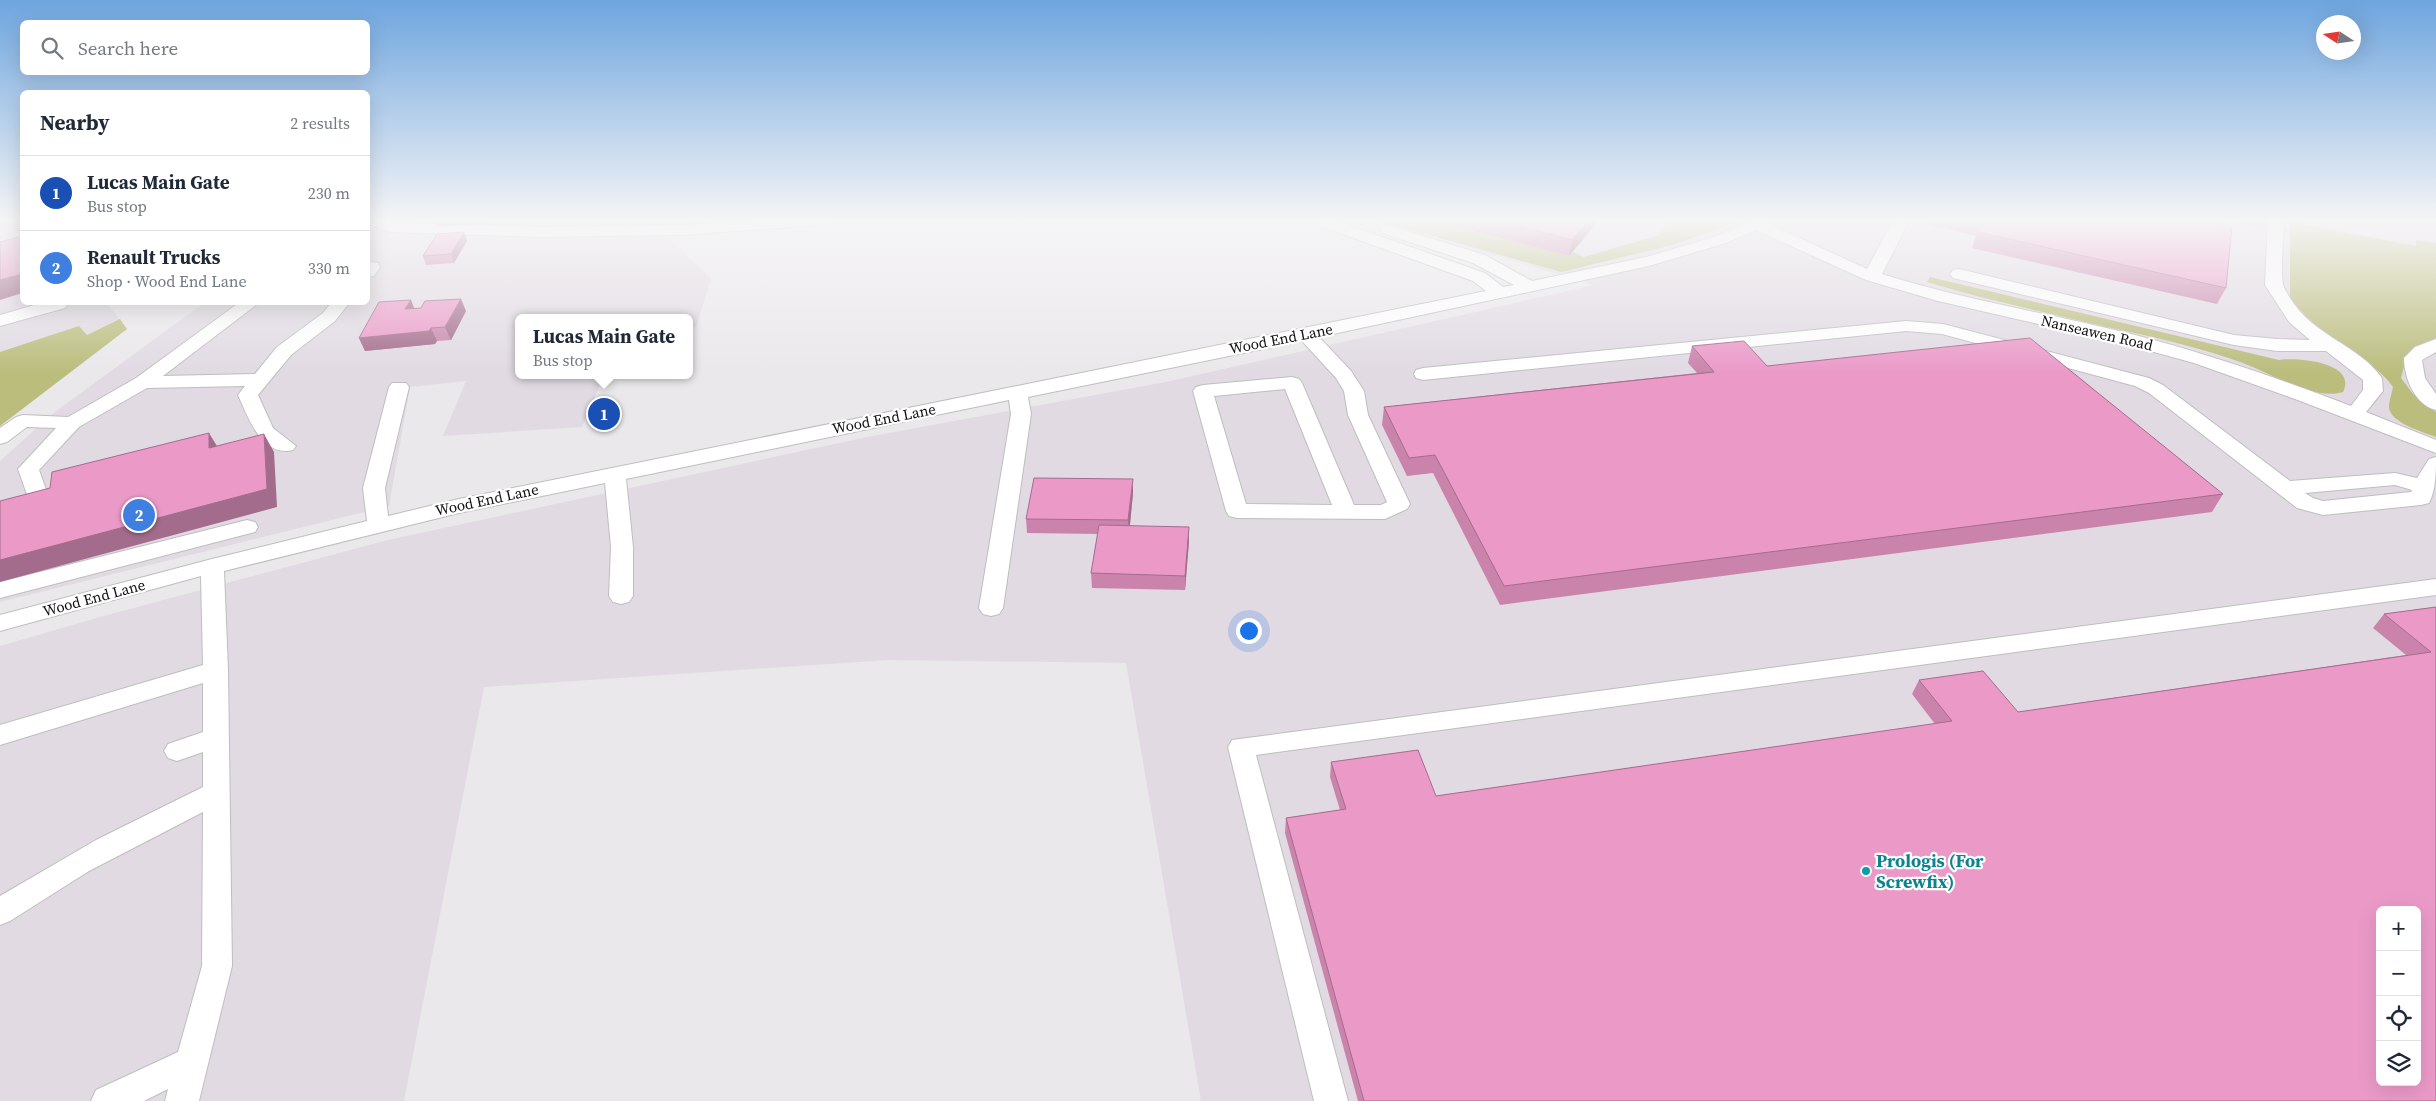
<!DOCTYPE html>
<meta charset="utf-8">
<style>
body{margin:0;font-family:"Source Serif 4",serif;background:#f6f6f7;color:#1f2937}
.controls{position:absolute;right:15px;bottom:15px;display:grid;overflow:hidden;border-radius:8px;box-shadow:0 5px 20px #0002}
.controls button{width:45px;height:45px;display:grid;place-items:center;padding:0;border:0;border-bottom:1px solid #e0e1e3;background:#fff;color:#1f2937;font:25px sans-serif}
.compass{position:absolute;left:2316px;top:15px;width:45px;height:45px;border-radius:50%;background:#fff;box-shadow:0 5px 20px #0002;rotate:282deg}
.you{position:absolute;left:1248px;top:630px;width:18px;height:18px;margin:-12px;border:4px solid #fff;border-radius:50%;background:#1a73e8;box-shadow:0 0 0 8px #1a73e833}
.badge{display:grid;place-items:center;width:32px;height:32px;border-radius:50%;background:#0f766e;color:#fff;font-size:16px;font-weight:700}
.pin{position:absolute;translate:-50% -50%;border:2px solid #fff;box-shadow:0 1px 5px #0006}
.popup{position:absolute;left:515px;top:314px;width:178px;height:65px;box-sizing:border-box;display:grid;place-content:center;border-radius:8px;background:#fff;filter:drop-shadow(0 1px 4px #0005);font-size:16px;white-space:nowrap;color:#747a83}
.popup b{font-size:19px;color:#1f2937}
.popup::after{content:'';position:absolute;left:50%;top:100%;margin-left:-10px;border:10px solid transparent;border-top-color:#fff}
.list{margin:0;padding:0;list-style:none}
h2{display:flex;justify-content:space-between;align-items:center;height:65px;margin:0;padding:0 20px;font-size:21px}
h2 small{font-size:16px;font-weight:400;color:#747a83}
.list li{display:grid;grid-template-columns:32px 1fr auto;gap:15px;align-items:center;box-sizing:border-box;height:75px;padding:0 20px;border-top:1px solid #e0e1e3}
.list b{display:block;font-size:19px;white-space:nowrap}
.list p{margin:0;font-size:16px;white-space:nowrap;color:#747a83}
.list em{font-size:16px;font-style:normal;color:#747a83}
.icon{flex:none;width:28px;height:28px;fill:none;stroke:currentColor;stroke-width:2;stroke-linecap:round;stroke-linejoin:round}
.map{position:relative;flex:none;width:2436px;height:1101px;overflow:hidden}
.search{position:absolute;background:#fff;box-shadow:0 5px 20px #0002;left:20px;top:20px;width:350px;height:55px;display:flex;align-items:center;gap:12px;box-sizing:border-box;padding:0 18px;border-radius:8px;color:#747a83;font-size:19px}
.panel{position:absolute;background:#fff;box-shadow:0 5px 20px #0002;left:20px;top:90px;width:350px;height:215px;border-radius:8px}
.map>svg:first-child{display:block}
.built{fill:#e1dae3;fill-rule:evenodd}
.green{fill:#babd7c}
.lines{fill:none;stroke-linecap:round;stroke-linejoin:round}
.minor-casing{stroke:#bfbdc0;stroke-width:2}
.minor{fill:#fff;fill-rule:evenodd}
.wall{fill:#ca84ac}
.shaded-wall{fill:#a46c8c}
.building{fill:#eb9ac8;stroke:#a46c8c;fill-rule:evenodd}
.culture-dot{fill:#0f9aa8;stroke:#fff;stroke-width:2}
.labels{text-anchor:middle;stroke-width:4.5;stroke-linejoin:round;paint-order:stroke}
.street-label{font-size:15px;fill:#0f0f0f;stroke:#fff}
.near-culture-label{font-size:18px;font-weight:bold;fill:#0d838f;stroke:#fff;text-anchor:start}
</style>
<div class="map">
<svg width="2436" height="1101" viewBox="0 0 2436 1101">
<rect width="100%" height="100%" fill="#eae8eb"/>
<path class="built" d="M0,219H22V302L107,303L127,329L0,426Z
M368,219H869L667,236L711,279L696,327H689V318H519V375H604L582,427L443,436L466,381L410,387L389,506L0,602V461L52,414L204,303L368,302Z
M1371,219H2436V1101H1201L1126,663L889,660L484,687L404,1101H0V646L100,617L388,540L867,437L1166,382L1594,285ZM2380,910H2417V1082H2380Z"/>
<path class="green" d="M1372,219H1431L1569,256L1573,252L1584,257L1659,235L1671,219H1744L1673,245L1561,272Z
M2290,222L2416,246V240L2436,243V341L2405,362L2401,378L2413,394L2436,412V437C2423,432 2391,423 2389,408C2389,401 2392,393 2393,387C2379,367 2355,355 2335,341C2318,329 2304,315 2290,299Z
M1930,277L2279,360C2296,357 2358,362 2343,392C2314,401 2270,373 2243,363C2199,347 2153,337 2107,327C2047,313 1987,300 1927,282Z
M120,319L127,329L0,426V352L79,326L87,335Z"/>
<g class="lines">
<defs>
<path id="minor" d="M368,219H383L392,222L542,227L681,225L766,219H842L834,224L681,235L542,237L390,232L368,224Z
M1307,219H1331L1485,273L1503,287L1514,285L1473,263L1382,233L1380,230L1382,227L1388,225L1485,255L1532,281L1646,257L1714,237L1754,219H1776L1769,224L1867,269L1894,219H1910L1882,274C1965,300 2051,314 2135,335C2209,354 2280,379 2351,406L2363,390V380L2326,351H2277L2234,345L1953,278L1950,274L1953,270L1959,269L2234,335L2277,339L2310,340L2289,322L2265,285L2268,219H2284C2284,235 2280,271 2283,284C2284,289 2288,294 2290,298C2313,336 2359,345 2382,378L2383,391L2366,412L2436,440V453L2295,399L2194,363L2125,344L1938,301L1866,280L1756,230L1726,243L1649,266L1319,337L1351,371L1364,391L1368,415L1410,504L1407,509L1385,519L1237,518L1229,516L1226,511L1193,391L1196,387L1203,385L1292,377L1299,379L1302,383L1354,505H1381L1387,502L1348,415L1344,391L1336,378L1302,341L1028,397L1031,414L1003,608L999,614L991,616L983,614L979,608L1011,414L1009,400L626,479L633,547V596L629,602L621,604L613,602L609,596L611,547L605,483L459,513L224,571L228,670L232,966L199,1101H165L168,1089L144,1101H91L96,1090L178,1052L202,966L203,812L89,871L10,921L0,925V896L96,840L203,787V752L177,761L168,758L164,751L168,744L203,732V683L0,745V725L203,665L201,576L0,631V615L212,559L367,521L363,488L389,387L392,383H406L409,387L385,488L388,516L459,499L1486,291L1473,281L1309,222ZM1285,389L1332,505L1246,504L1214,396Z
M368,262L378,263L380,267L374,276L368,277Z
M45,302L68,304L65,308L0,326V315Z
M240,302H260L163,376L255,374L277,347L323,313L332,302H350L335,321L291,355L258,395L273,428L296,446L293,450C262,458 248,417 238,395L245,386L147,388L79,427L39,470L49,498L46,503L38,505L30,503L18,469L56,428L27,427L7,442L0,444V428L16,417L23,415L68,417L136,378Z
M1906,321L1943,324L2149,378L2163,385L2290,481L2395,473L2417,478L2429,459L2436,457C2436,472 2436,490 2429,503L2421,505L2323,515L2297,508L2149,393L2135,386L1942,334L1906,331L1423,380L1416,378L1414,374L1416,370L1423,368ZM2395,485L2412,490L2411,492L2323,501L2313,498L2305,493Z
M2436,339V352L2422,360L2425,378L2436,394V410C2415,405 2404,378 2404,358L2415,347Z
M247,520L255,522L258,527L255,532L0,598V582Z
M2436,579V595L1256,755L1348,1101H1314L1228,747L1232,740Z"/>
</defs>
<use href="#minor" class="minor-casing"/>
<use href="#minor" class="minor"/>
</g>
<path class="wall" d="M434,219H496L495,221L483,222L482,224L437,227Z
M1430,219H1600L1569,256Z
M1932,219H2196L2226,288L2217,304L1972,248L1976,236L1930,225Z
M2223,219H2268L2264,228Z
M464,232L467,241L454,263L426,265L423,256Z
M414,308L466,311L451,340L437,341L435,344L365,351L359,338Z
M1692,346L1767,366L2223,494L2212,512L1500,605L1433,473L1407,476L1382,425L1384,407L1697,373L1688,363Z
M1133,493L1130,525L1189,541L1185,590L1092,588L1091,573L1098,534L1027,533L1026,519Z
M2436,607V1101H1358L1285,833L1286,818L1340,810L1330,777L1331,762L1436,796L1935,724L1912,694L1919,680L2018,712L2406,655L2373,628L2384,614Z"/>
<path class="shaded-wall" d="M1590,219H1600L1569,256L1572,240Z
M464,232L467,241L454,263L451,254Z
M22,274V293L0,300V280Z
M461,299L466,311L451,340L445,327Z
M411,300L416,313L405,309Z
M431,328L437,341L435,344L365,351L359,338Z
M209,433L220,451L209,448Z
M264,434L274,452L277,507L0,582V560Z
M1133,479V493L1129,534L1128,520Z
M1189,527V541L1185,590V576Z"/>
<path class="building" d="M1492,219H1590L1572,240Z
M1979,219H2196L2232,226L2226,288L1978,232L1983,220Z
M464,232L451,254L423,256L437,234Z
M18,237L22,244V274L0,280V242Z
M461,299L445,327L431,328L429,331L359,338L379,302L411,300L405,309L421,308L425,301Z
M2030,338L2223,494L1504,586L1435,455L1409,458L1384,407L1714,372L1692,346L1744,341L1767,366Z
M209,433V448L264,434L267,489L0,560V501L50,488L52,472Z
M1034,478L1133,479L1128,520L1026,519Z
M1099,525L1189,527L1185,576L1091,573Z
M2436,607V1101H1364L1286,818L1346,809L1331,762L1418,750L1436,796L1952,721L1919,680L1983,671L2018,712L2431,652L2384,614ZM2380,910H2417V1082H2380Z"/>
<linearGradient id="sky" x2="0" y2="1"><stop stop-color="#6ea5de"/><stop offset="0.59" stop-color="#f6f5f6"/><stop offset="1" stop-color="#f6f5f6" stop-opacity="0"/></linearGradient>
<rect width="2436" height="373" fill="url(#sky)"/>
<circle class="culture-dot" cx="1866" cy="871" r="5"/>
<g class="labels">
<g class="street-label">
<text transform="translate(2097 333) rotate(13)" y="5">Nanseawen Road</text>
<text transform="translate(1281 339) rotate(-11)" y="5">Wood End Lane</text>
<text transform="translate(884 419) rotate(-11)" y="5">Wood End Lane</text>
<text transform="translate(487 500) rotate(-12)" y="5">Wood End Lane</text>
<text transform="translate(94 598) rotate(-15)" y="5">Wood End Lane</text>
</g>
<g class="near-culture-label">
<text x="1876" y="867">Prologis (For<tspan x="1876" dy="21">Screwfix)</tspan></text>
</g>
</g>
</svg>
<div class="controls">
<button>+</button>
<button>−</button>
<button><svg class="icon" aria-label="locate" viewBox="0 0 24 24"><circle cx="12" cy="12" r="6"/><path d="M12 2v4M12 18v4M2 12h4M18 12h4"/></svg></button>
<button><svg class="icon" aria-label="layers" viewBox="0 0 24 24"><path d="M12 4l9 5-9 5-9-5zM3 14l9 5 9-5"/></svg></button>
</div>
<svg class="compass" viewBox="-18 -18 36 36"><path d="M0-13l5 13h-10z" fill="#e53935"/><path d="M0 13l5-13h-10z" fill="#747a83"/></svg>
<div class="you"></div>
<div class="pin badge" style="left:604px;top:414px;background:#1a4fb4">1</div>
<div class="popup"><b>Lucas Main Gate</b>Bus stop</div>
<div class="pin badge" style="left:139px;top:515px;background:#3f7fe0">2</div>
<div class="search"><svg class="icon" aria-label="search" viewBox="0 0 24 24"><circle cx="10" cy="10" r="6"/><path d="M15 15l6 6"/></svg>Search here</div>
<section class="panel">
<h2>Nearby<small>2 results</small></h2>
<ul class="list">
<li><span class="badge" style="background:#1a4fb4">1</span><div><b>Lucas Main Gate</b><p>Bus stop</p></div><em>230 m</em></li>
<li><span class="badge" style="background:#3f7fe0">2</span><div><b>Renault Trucks</b><p>Shop · Wood End Lane</p></div><em>330 m</em></li>
</ul>
</section>
</div>
